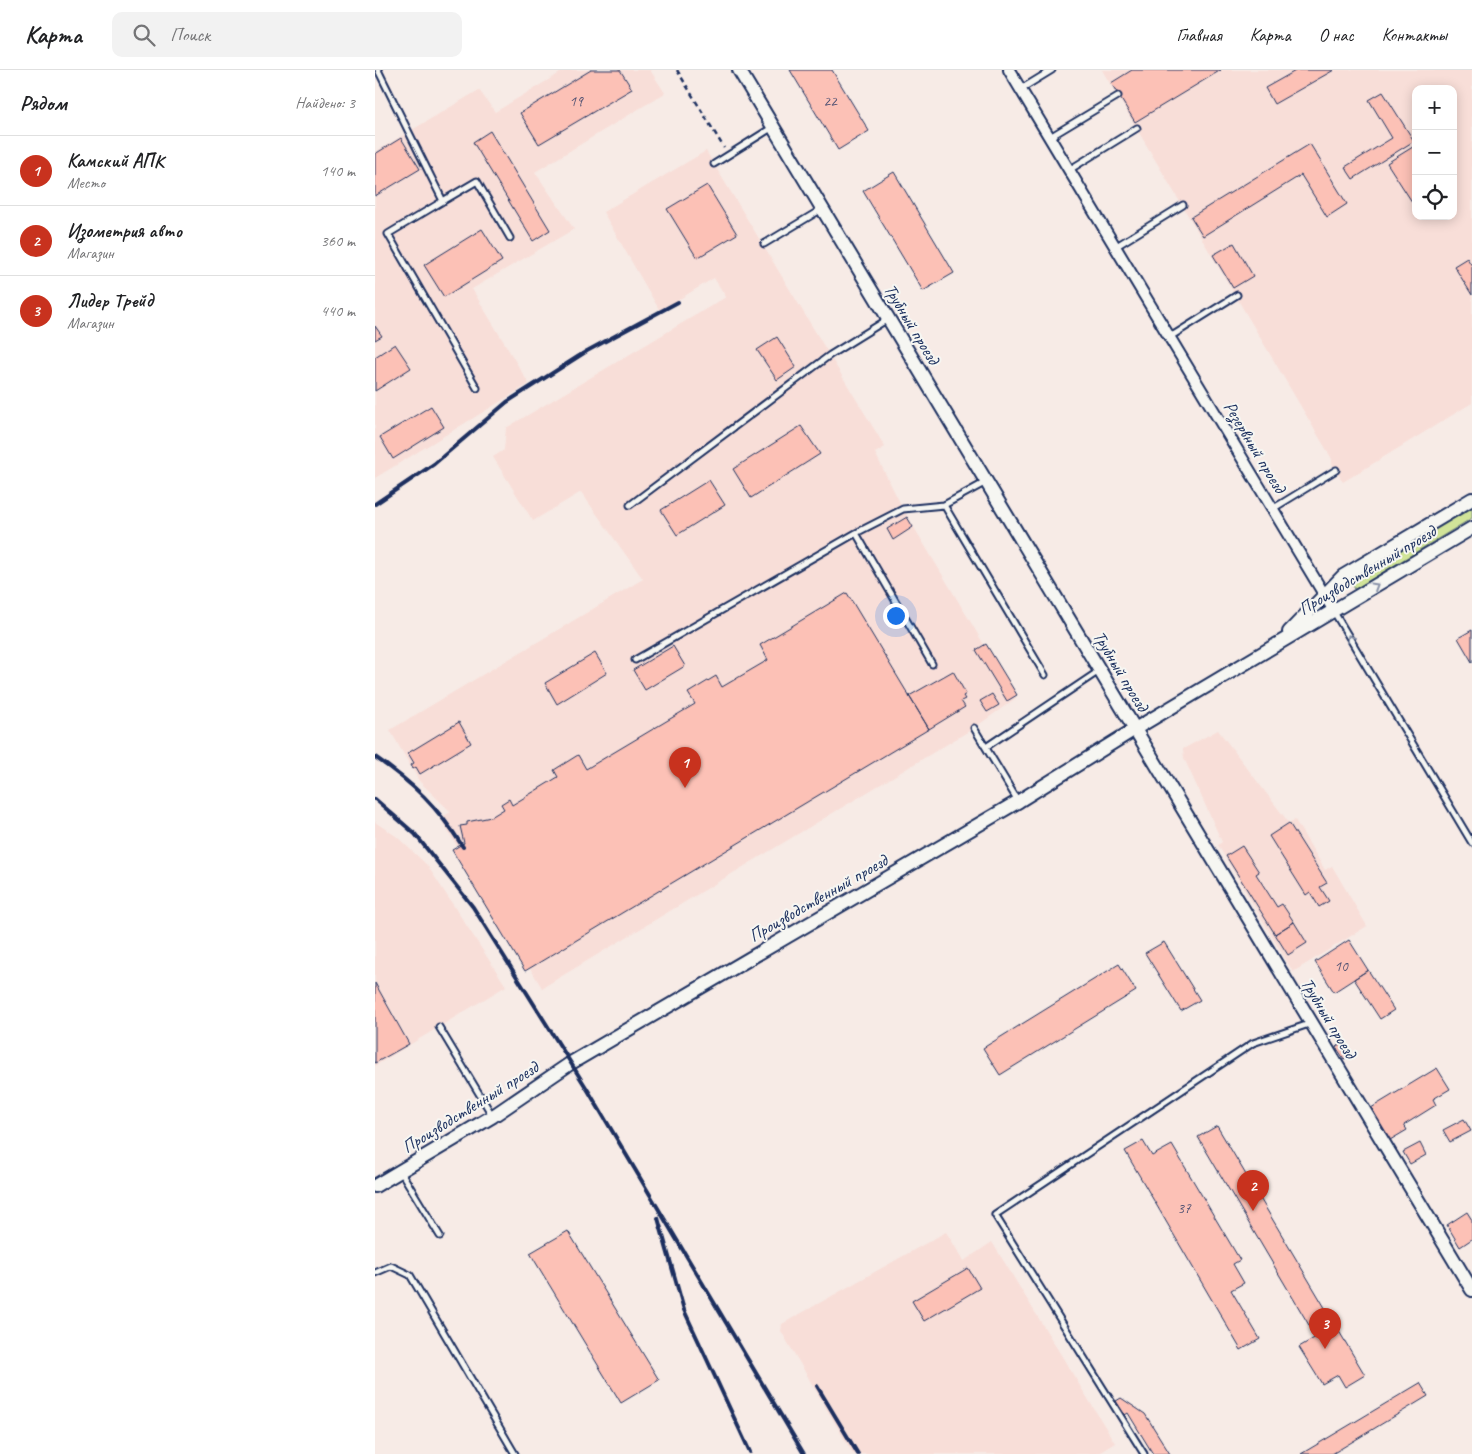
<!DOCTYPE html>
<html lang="ru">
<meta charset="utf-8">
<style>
body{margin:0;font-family:Caveat,sans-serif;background:#f2f2f2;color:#202124}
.controls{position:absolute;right:15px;top:15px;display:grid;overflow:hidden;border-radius:10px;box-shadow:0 2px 12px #0003}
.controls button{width:45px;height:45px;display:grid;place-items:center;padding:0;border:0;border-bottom:1px solid #e0e0e0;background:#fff;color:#202124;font:25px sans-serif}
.you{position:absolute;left:520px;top:545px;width:18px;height:18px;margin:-12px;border:4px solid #fff;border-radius:50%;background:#1a73e8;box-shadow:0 0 0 8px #1a73e833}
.badge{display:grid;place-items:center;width:32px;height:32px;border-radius:50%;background:#c8321e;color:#fff;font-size:16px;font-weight:700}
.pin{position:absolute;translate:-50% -41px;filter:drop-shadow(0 1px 2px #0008)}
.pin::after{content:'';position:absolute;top:26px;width:18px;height:15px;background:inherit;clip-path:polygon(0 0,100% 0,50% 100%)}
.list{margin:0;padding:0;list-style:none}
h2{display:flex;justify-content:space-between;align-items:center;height:65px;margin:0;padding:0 20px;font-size:21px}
h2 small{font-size:16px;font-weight:400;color:#757577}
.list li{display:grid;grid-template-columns:32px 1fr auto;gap:15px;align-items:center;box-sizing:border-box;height:70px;padding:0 20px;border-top:1px solid #e0e0e0}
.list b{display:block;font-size:19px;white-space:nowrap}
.list p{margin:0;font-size:16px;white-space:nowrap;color:#757577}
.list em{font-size:16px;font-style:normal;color:#757577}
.icon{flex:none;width:28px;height:28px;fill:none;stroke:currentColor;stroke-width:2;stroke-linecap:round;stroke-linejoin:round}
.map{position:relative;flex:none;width:1097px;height:1384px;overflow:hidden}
header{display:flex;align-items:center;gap:30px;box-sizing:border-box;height:70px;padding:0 25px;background:#fff;border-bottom:1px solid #e0e0e0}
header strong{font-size:24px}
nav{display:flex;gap:28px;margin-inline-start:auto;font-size:18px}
.search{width:350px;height:45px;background:#f2f2f2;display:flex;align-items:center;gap:12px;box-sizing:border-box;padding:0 18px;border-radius:10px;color:#757577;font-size:19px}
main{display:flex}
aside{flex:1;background:#fff}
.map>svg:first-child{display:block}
.built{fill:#f8ded8;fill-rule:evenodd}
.green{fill:#d1e499;stroke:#768a7c}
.building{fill:#fcc1b6;stroke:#1b2f5e}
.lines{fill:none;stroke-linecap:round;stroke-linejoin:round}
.service-casing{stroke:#1b2f5e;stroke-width:9}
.minor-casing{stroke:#1b2f5e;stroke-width:14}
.tertiary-casing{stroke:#1b2f5e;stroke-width:16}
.path{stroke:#1b2f5e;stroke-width:2.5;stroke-dasharray:5 4;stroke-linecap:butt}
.service{stroke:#f6f6f2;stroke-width:5}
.minor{stroke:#f6f6f2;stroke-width:10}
.tertiary{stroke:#f6f6f2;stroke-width:12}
.rail{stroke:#1b2f5e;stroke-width:4}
.oneway{stroke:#8892a8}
.labels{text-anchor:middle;stroke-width:4;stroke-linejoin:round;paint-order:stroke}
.number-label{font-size:15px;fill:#535474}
.street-label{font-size:18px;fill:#1b2f5e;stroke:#f6f6f2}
</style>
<header>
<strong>Карта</strong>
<div class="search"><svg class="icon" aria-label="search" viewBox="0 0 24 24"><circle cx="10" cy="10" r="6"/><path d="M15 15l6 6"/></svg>Поиск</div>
<nav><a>Главная</a><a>Карта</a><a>О нас</a><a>Контакты</a></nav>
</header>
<main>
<aside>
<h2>Рядом<small>Найдено: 3</small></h2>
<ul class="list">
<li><span class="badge">1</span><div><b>Камский АПК</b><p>Место</p></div><em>140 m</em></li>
<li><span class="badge">2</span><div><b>Изометрия авто</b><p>Магазин</p></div><em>360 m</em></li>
<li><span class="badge">3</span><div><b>Лидер Трейд</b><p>Магазин</p></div><em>440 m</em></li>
</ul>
</aside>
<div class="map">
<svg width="1097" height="1384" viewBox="0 0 1097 1384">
<rect width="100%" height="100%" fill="#f7ebe6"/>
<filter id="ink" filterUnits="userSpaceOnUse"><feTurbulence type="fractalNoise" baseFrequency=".02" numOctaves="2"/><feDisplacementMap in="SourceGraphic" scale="10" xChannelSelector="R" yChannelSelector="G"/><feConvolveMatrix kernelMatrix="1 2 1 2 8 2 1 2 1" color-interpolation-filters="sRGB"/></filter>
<g filter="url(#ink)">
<path class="built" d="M190,0H275L290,23L160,102L199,159L97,219L154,314L0,408V82L104,20L120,42Z
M727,0H1097V333L968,412L957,394V389ZM1041,19H1078V146H1041Z
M331,81L510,377L500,383L528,439L641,628L599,658L167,918L65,748L76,742L44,711L15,660L268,509L206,422L158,451L118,387L129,380L131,358L351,227L339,208L285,241L228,142Z
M843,660L914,753L920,750L950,800L957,796L992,856L918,902L843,775L847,772L809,688L808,679Z
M0,752L21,766L52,795L131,916L0,996Z
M571,1162L589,1191L617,1172L740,1373L722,1384H478L406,1261L407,1254Z"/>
<path class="green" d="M1097,438V448L980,519L975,511Z"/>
<path class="building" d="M216,0H245L257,19L164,74L145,43Z
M415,0H457L494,61L463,80Z
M757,0H846L760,52L736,13Z
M922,0H959L899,34L890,18Z
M1008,22L1039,71L978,109L970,97L1017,68L994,30Z
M115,61L175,160L158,171L98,72Z
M26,68L45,99L0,126V84Z
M935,74L972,134L952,147L926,105L828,166L816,147Z
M1041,75V138L1012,93Z
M519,102L579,203L548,221L488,121Z
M332,115L362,164L322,188L292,139Z
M107,159L127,191L69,227L49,195Z
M859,173L878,206L858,218L838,185Z
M1092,188L1097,196V225L1079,196Z
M0,256L7,266L0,270Z
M402,267L421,297L402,310L382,280Z
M20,274L36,298L0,321V287Z
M56,336L69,357L18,389L5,367Z
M426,356L445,384L376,428L358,399Z
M334,410L350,435L302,465L286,440Z
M532,447L538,457L518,470L512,459Z
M472,523L554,659L150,901L77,780L89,773L85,756L92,755V752L116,747L129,739L126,734L134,729L137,735L183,707L179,700L203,685L211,699L320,634L313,623L341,606L347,617L393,590L385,575Z
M1097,560V592L1083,568Z
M611,574L642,625L632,631L601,580Z
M298,576L310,596L270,620L258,600Z
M220,583L232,603L182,634L170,613Z
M578,601L591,624L588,626L590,629L586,631L590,637L554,659L534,626Z
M617,624L624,635L612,642L605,631Z
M84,652L96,673L45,704L41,697L38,699L36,695L39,693L33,683Z
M914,753L952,813L945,817L954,831L944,837L935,822L931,825L894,766Z
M867,776L884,802L881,804L902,837L907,834L919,852L900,864L851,786Z
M919,852L932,873L913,885L900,864Z
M974,870L993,900L959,922L940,892Z
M789,872L825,930L806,941L770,883Z
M744,894L761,921L625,1005L608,978Z
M993,900L1019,940L1005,949L979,909Z
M0,913L34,974L0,993Z
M967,972L976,985L969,989L961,977Z
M1062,998L1075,1019L1058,1029L1061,1035L1029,1055L1032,1060L1015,1070L996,1038Z
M1089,1049L1096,1061L1075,1072L1068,1060Z
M842,1056L990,1305L970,1317L963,1305L947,1314L924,1277L941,1267L823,1067Z
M768,1071L777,1086L797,1075L865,1190L858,1194L869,1213L856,1220L885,1269L866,1280L750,1081Z
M1045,1073L1051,1085L1035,1094L1028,1082Z
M1092,1142L1097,1150V1169L1085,1177L1072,1155Z
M193,1161L284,1310L246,1333L155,1183Z
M593,1198L605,1218L549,1251L537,1231Z
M1045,1313L1053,1326L957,1384H926Z
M746,1328L770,1344L795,1384H778L753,1343L750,1345L741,1331Z"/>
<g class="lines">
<defs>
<path id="service" d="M3,0L68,131L102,111L135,168
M646,19L677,0
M675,67L743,26
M339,94L398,57
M694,100L762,58
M68,131L13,164L102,318
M389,174L447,139
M740,177L808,135
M795,267L862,225
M255,435L455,285L513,249
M569,435L670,605
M899,438L961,400
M481,463L557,594
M959,542L1097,773
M260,590L481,463L528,439L569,435L611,412
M599,658L643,731
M611,677L724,601
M64,957L117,1045
M26,1102L65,1166
M0,1203L16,1196L35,1205L140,1384
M769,1384L620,1145L878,973L937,953"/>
<path id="minor" d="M634,0L959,541"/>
<path id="tertiary" d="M364,0L1097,1220
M914,562L968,506L1097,429
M0,1116L118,1046L196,993L644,731L760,659L1097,458"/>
</defs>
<use href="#service" class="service-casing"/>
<use href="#minor" class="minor-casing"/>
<use href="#tertiary" class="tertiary-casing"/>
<path class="path" d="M302,0L349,78"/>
<use href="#service" class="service"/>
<use href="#minor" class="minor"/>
<use href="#tertiary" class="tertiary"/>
<path class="rail" d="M0,434L59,394L132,332L212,281L303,232
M0,687C39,714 62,736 88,777
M0,729L40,764L98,837L214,1022L429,1384
M283,1148L309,1240L375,1382
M442,1316L483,1384"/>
</g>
<defs><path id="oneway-chevron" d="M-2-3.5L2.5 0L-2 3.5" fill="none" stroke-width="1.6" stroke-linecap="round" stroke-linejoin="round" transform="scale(1.25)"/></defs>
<g class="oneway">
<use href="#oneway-chevron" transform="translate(1000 516) rotate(-31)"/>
<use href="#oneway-chevron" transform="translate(975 568) rotate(-121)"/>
</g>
</g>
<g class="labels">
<g class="number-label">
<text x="201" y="36">19</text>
<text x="455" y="36">22</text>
<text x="966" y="901">10</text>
<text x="809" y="1143">37</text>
</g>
<g class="street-label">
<text transform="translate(537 254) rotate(59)" y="6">Трубный проезд</text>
<text transform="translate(880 377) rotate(59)" y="6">Резервный проезд</text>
<text transform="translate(992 500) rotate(-31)" y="6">Производственный проезд</text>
<text transform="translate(746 601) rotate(59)" y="6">Трубный проезд</text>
<text transform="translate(443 828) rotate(-30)" y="6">Производственный проезд</text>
<text transform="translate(954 948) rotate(59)" y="6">Трубный проезд</text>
<text transform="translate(95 1037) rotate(-32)" y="6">Производственный проезд</text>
</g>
</g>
</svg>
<div class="controls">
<button>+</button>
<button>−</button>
<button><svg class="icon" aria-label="locate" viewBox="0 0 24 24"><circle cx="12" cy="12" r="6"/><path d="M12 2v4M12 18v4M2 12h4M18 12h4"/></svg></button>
</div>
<div class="you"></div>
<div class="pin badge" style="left:310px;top:718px">1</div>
<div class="pin badge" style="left:878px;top:1141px">2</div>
<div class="pin badge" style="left:950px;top:1279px">3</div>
</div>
</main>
